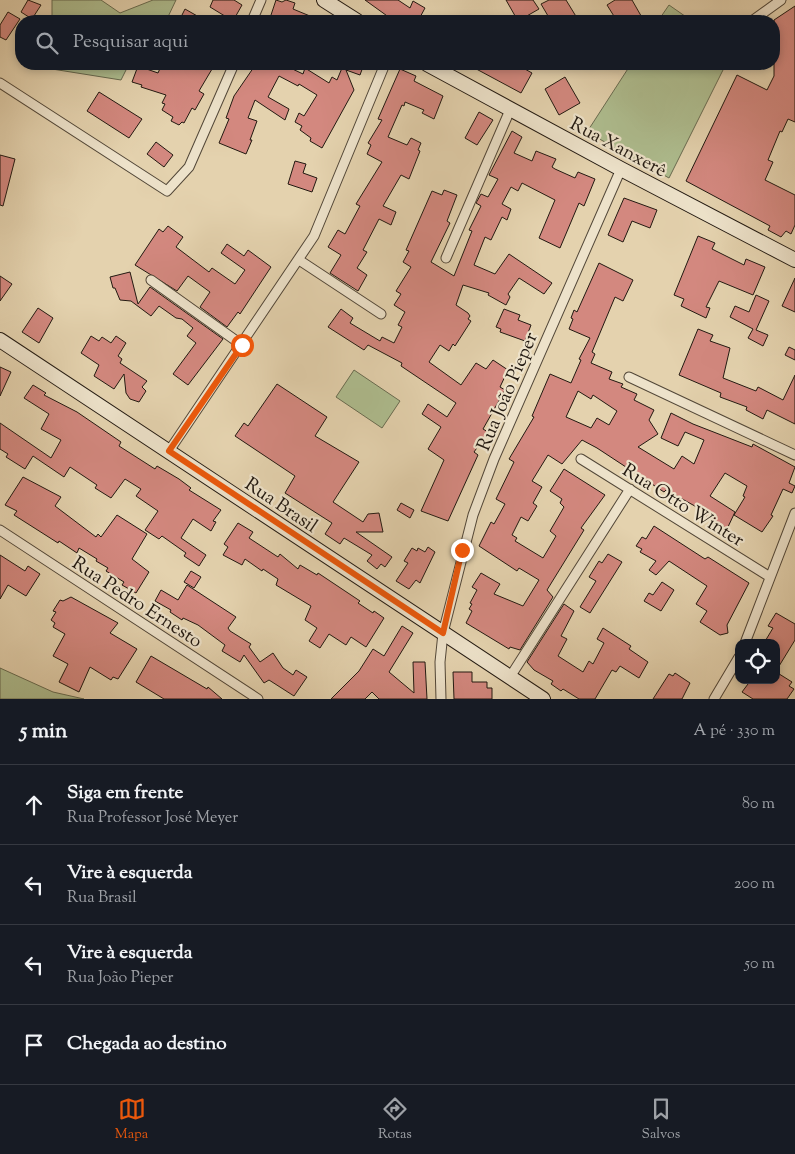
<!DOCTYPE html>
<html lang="pt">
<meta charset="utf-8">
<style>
body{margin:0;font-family:"Sorts Mill Goudy",serif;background:#20242c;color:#f1f3f6}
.controls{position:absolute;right:15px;bottom:15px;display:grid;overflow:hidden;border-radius:10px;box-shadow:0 2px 8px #0003}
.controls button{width:45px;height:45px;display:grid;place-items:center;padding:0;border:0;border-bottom:1px solid #363941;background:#171b24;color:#f1f3f6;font:25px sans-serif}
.stop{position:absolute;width:15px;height:15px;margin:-11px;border:4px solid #ea580c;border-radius:50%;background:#fff}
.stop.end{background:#ea580c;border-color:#fff;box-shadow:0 1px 5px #0008}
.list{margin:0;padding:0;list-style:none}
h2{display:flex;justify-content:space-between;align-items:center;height:65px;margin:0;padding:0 20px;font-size:21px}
h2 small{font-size:16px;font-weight:400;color:#9ea1a6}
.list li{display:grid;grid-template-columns:32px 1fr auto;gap:15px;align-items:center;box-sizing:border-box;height:80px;padding:0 20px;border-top:1px solid #363941}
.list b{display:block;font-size:19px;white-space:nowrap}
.list p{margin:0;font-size:16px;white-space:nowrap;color:#9ea1a6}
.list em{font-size:16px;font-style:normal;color:#9ea1a6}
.icon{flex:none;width:28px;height:28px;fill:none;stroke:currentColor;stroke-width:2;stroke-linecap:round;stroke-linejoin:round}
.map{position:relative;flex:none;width:795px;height:699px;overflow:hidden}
.search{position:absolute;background:#171b24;box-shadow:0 2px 8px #0003;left:15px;right:15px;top:15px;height:55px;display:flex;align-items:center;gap:12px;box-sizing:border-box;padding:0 18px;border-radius:20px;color:#9ea1a6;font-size:19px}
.sheet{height:385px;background:#171b24}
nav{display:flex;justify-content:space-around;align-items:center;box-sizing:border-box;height:70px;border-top:1px solid #363941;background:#171b24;font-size:14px;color:#9ea1a6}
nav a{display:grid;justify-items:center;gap:2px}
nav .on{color:#ea580c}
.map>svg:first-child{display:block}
.green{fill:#aebd8f;stroke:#686b50}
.building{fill:#d3887f;stroke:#221911;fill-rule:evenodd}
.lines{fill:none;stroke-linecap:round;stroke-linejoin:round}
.street-casing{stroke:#524738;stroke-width:11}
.secondary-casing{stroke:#221911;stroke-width:16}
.street{stroke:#ede2ca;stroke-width:9}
.secondary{stroke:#ede2ca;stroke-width:14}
.route{stroke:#ea580c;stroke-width:6}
.labels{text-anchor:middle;stroke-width:4.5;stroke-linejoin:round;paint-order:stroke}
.street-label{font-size:19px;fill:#221911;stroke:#ede2ca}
</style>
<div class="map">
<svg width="795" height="699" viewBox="0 0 795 699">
<rect width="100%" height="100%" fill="#e4d2ae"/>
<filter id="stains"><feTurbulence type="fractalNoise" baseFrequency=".004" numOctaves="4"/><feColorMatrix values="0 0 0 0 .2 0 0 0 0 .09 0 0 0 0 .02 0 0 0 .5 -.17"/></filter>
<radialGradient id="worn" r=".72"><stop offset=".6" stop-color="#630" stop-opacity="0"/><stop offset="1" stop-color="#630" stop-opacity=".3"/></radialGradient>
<path class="green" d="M52,0H101L120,13L153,0H176L166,21H52Z
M669,5L692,21H658Z
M52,64H129L121,80L52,69Z
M631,64H726L669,178L587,132Z
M354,370L400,401L382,428L336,397Z
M0,668L53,692L84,699H0Z"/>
<path class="building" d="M28,0L41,5L32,19L21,12Z
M213,0H234L242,5L233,21L210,7Z
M276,0L282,2L286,0L295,3L293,9L322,21H269Z
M365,0H398L410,8L413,1L425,8L418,21H391L390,18Z
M506,0H533L539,9L518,21Z
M549,0H566L577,18L571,21H551L541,4Z
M615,0H632L644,21H617L607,5Z
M795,6V122L788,119L782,132L780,131L768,160L773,162L765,180L795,195V225L791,234L786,231L781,237L768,230L770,226L686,181L737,75L767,90L774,76V20Z
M185,9L206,21H179Z
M8,12L20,19L6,40L0,37V25Z
M162,64H215L199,91L204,94L195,110L192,108L184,123L182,122L179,125L171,121L173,117L162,110L165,104L162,103L166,95L141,87L142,85L132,82L138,66L158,73Z
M256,64H282L303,74L305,68L329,83L332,77L337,80L342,68L332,64H364L360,75L346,70L354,90L322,148L310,141L311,138L300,130L302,126L295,122L299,113L304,116L317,95L299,84L298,86L279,76L268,97L289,109L285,120L255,100L248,118L257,121L250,140H252L246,154L219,143L229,119L226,118L234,96Z
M467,64H516L532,73L521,93Z
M400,69L416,76L414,81L443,96L434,119L422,113L424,110L405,102L404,106L402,105L388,137L407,145L411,138L421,143L418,150L420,151L409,179L401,175L383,206L396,212L391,225L379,219L363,250L367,252L357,268L367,275L358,291L330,273L341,255L328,247L338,230L345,234L360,206L356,204L382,162L367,154L371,145L368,143L382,120L378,119Z
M565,77L580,103L559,115L545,89Z
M99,92L142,119L129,138L87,111Z
M479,112L493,120L477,145L465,138Z
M512,131L522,137L514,153L532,161L536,151L556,159L552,167L555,169L575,178L578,172L595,179L584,206L579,203L560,248L539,238L555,200L522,183L518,191L511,187L502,204L511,209L507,220L502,217L491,240L485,237L474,265L495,274L509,254L552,283L544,294L519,278L508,294L510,297L506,305L488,295L489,293L463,285L456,305L468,313L470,316L468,319L471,321L455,346L453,344L449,351L440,345L429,362L461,385L476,363L486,369L493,360L508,370L500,387L505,390L483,429L488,432L474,452L478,455L448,521L421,511L444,460L428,449L441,427L422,414L428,404L447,417L456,403L401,366L402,363L368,345L364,350L328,327L341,309L353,318L350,323L380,341L382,337L394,343L402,327L398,325L405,312L394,305L401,294L396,291L411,267L403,262L409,251L406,250L432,191L442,195L444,190L457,195L447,221L450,223L431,262L454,276L472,231L469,230L481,206L476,203L481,194L488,197L498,179L489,175Z
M156,142L173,155L164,167L147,154Z
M0,155L15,159L3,206L0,205Z
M295,161L306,164L303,173L317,178L312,192L288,184Z
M624,198L657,210L650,228L632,221L623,242L608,235Z
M168,226L183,237L176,247L209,272L212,268L235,284L245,270L221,253L227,244L244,256L248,250L271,267L240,314L238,312L227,327L200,307L210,292L188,276L177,291L135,265L159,229L163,232Z
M698,236L715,243L712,249L744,265L746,259L765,267L753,295L719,281L706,307L710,308L706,318L681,306L684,299L674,295Z
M599,263L633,280L623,301L615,297L592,352L595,354L591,363L612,372L609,379L623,384L621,387L637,394L634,400L654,410L649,420L658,434L638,447L674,469L682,456L694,464L704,440L685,432L678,446L661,438L671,413L693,424L752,447L753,444L795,467L789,483L795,486L792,493L783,489L771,515L773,516L762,532L734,515L745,497L743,496L747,486L725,473L710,496L735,512L727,529L700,512L702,510L666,490L664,492L597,448L582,440L562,464L548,455L532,481L542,487L533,503L537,506L528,521L521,517L512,535L517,538L515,541L543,558L556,536L550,531L564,507L560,503L562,499L550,491L564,469L605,495L581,528L584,530L547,590L553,597L520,650L510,647L509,649L466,623L472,611L469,609L472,604L470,603L477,590L472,587L481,573L500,584L494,594L523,606L539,580L519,568L517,571L479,546L491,522L494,524L505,504L496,499L514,462L509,459L534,417L532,416L550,374L571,383L581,360L579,359L590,338L569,329L573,319L571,318L574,310L577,312ZM578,391L591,399L593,395L617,411L609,425L597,418L591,428L566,417Z
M130,272L138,304L150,287L223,339L188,385L173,374L196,343L187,336L193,328L182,319L176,318L159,306L151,316L131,301L120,300L115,288H113L110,277Z
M0,276L12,284L0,301Z
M795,278V312L782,306Z
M756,295L769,301L756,330L768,335L763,346L748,338L753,329L730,317L735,306L749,312Z
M38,308L53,318L39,343L22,332Z
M504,309L520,315L518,320L531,325L525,341L500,332L501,329L496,327Z
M698,329L713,335L710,341L730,348L723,378L756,391L758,387L783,400L795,375V424L767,410L763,419L746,410L747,407L720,397L721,393L679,375Z
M91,336L99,341L102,337L111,343L116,336L126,343L118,356L122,359L120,363L147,381L142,387L146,391L139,402L130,399L126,393L124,374L114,389L94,376L99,365L81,353Z
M789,347L795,350V360L785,355Z
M0,367L11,372L0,396Z
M277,384L327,417L315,436L359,462L333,502L363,522L368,514L379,513L383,532H356L392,557L385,567L381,564L377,569L367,561L372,555L344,538L340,544L325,534L332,523L285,493L295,476L235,436L244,423L248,426Z
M33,385L46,393L44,395L77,412L121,442L119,446L155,469L157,466L179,479L191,488L189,490L221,510L213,521L216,522L211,531L193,519L181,538L206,555L199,566L184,556L186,553L162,536L159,539L145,530L158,511L136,496L141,489L125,479L111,498L95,488L97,485L70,467L64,477L33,456L25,469L6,457L8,454L0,449V423L51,458L61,440L41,429L49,414L24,398Z
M23,477L61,497L55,506L96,537L98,534L101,537L117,515L147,534L132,559L149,572L136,593L122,585L124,582L106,571L108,568L96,561L97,559L79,548L77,553L59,541L58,543L14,515L17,511L5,505Z
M401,503L414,510L410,518L397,510Z
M238,523L253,532L249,538L278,557L280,554L298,569L300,565L317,575L318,573L360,601L358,603L373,613L374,611L384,618L366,647L351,637L346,645L329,634L320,648L309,641L317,628L305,620L311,606L276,585L278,579L263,569L262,571L245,559L242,565L223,555L228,547L224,544Z
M654,526L705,559L708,557L749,583L727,625L728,633L720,635L700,622L707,611L696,604L707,586L669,561L656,575L649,570L656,561L640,552L642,549L636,546L642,537L646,539Z
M428,547L435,552L420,583L416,580L409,589L396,581L408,563L404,561L412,548L417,551L418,548L425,552Z
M608,554L622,562L590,613L580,607L596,581L589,577L599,561L602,563Z
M0,555L25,571L28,566L40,574L26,596L8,585L0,599Z
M191,571L201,577L194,588L184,582Z
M662,582L674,590L661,611L644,601L649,593L653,595Z
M187,585L236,617L228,628L230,631L251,644L249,647L260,662L273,653L283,668L293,675L296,670L307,677L294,696L269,680L264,683L244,655L240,662L222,651L225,645L198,625L183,618L182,620L170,612L171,610L155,601L161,590L178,600Z
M71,597L118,623L110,633L137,649L118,679L113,677L111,680L90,667L79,692L59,682L68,664L53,656L65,634L53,627L55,623L51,620L56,612L53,611L60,600L63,601Z
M564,604L574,611L561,636L567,639L558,656L583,672L589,661L593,664L604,643L597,639L603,628L631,646L629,649L648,662L639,678L620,666L616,672L612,670L595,699H579L563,689L561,691L551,684L553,681L534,670L527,662Z
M776,613L795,624V640L776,671V643H764L773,628L768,626Z
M402,626L413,633L389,672L414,693L413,662H425L427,699H379L372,692L365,699H331L359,671L373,649L384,656Z
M151,656L207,689L208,687L222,699H164L136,682Z
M453,672H472V682H487V688H492V699H454Z
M776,672L792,682L789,686L794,689L787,699H753L742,692L751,680H776Z
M675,673L690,683L682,699H653L669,674L673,676Z"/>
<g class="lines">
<defs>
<path id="street" d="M252,21L261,0
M752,21L781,0
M0,83L167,191L189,167L234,64
M446,258L510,110
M299,260L381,314
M151,280L242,345
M629,377L795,455
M169,451L314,236L385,64
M581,459L770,577
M0,530L258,699
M745,643L795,513
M510,677L630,489
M441,699L440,662L443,633L473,515L494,459L621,169
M714,699L739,657"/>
<path id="secondary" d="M324,0L357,21
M427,64L621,169L795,260
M0,340L543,699"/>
</defs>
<use href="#street" class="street-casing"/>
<use href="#secondary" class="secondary-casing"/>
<use href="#street" class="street"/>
<use href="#secondary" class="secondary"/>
</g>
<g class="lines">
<path class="route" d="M242,345L169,451L443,633L462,550"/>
</g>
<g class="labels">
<g class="street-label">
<text transform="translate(619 146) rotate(28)" y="7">Rua Xanxerê</text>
<text transform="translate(506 391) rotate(-67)" y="7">Rua João Pieper</text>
<text transform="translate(282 504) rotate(34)" y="7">Rua Brasil</text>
<text transform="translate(684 504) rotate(32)" y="7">Rua Otto Winter</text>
<text transform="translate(138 601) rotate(33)" y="7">Rua Pedro Ernesto</text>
</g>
</g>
<rect width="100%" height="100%" filter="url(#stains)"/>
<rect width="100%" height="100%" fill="url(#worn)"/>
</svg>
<div class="controls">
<button><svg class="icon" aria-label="locate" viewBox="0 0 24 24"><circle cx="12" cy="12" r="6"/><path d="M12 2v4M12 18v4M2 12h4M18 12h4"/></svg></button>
</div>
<div class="stop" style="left:242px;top:345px"></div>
<div class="stop end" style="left:462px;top:550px"></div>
<div class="search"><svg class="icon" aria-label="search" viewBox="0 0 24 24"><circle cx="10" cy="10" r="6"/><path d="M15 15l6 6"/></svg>Pesquisar aqui</div>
</div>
<section class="sheet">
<h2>5 min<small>A pé · 330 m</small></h2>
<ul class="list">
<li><svg class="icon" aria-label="ahead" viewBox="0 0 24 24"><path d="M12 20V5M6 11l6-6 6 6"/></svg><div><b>Siga em frente</b><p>Rua Professor José Meyer</p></div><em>80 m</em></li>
<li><svg class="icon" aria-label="left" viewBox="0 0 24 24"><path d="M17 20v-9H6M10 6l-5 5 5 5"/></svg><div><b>Vire à esquerda</b><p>Rua Brasil</p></div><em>200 m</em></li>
<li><svg class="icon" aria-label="left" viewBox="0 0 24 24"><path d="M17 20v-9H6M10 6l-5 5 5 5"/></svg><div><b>Vire à esquerda</b><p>Rua João Pieper</p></div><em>50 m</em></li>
<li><svg class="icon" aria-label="arrive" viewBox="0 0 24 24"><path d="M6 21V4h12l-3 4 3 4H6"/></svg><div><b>Chegada ao destino</b></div></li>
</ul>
</section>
<nav>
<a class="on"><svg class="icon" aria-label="map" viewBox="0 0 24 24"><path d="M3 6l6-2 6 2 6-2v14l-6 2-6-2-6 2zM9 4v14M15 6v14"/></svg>Mapa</a>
<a><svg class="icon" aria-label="directions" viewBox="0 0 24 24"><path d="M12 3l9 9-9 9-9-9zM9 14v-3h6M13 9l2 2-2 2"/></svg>Rotas</a>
<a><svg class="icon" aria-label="saved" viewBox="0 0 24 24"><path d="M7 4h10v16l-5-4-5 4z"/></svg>Salvos</a>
</nav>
